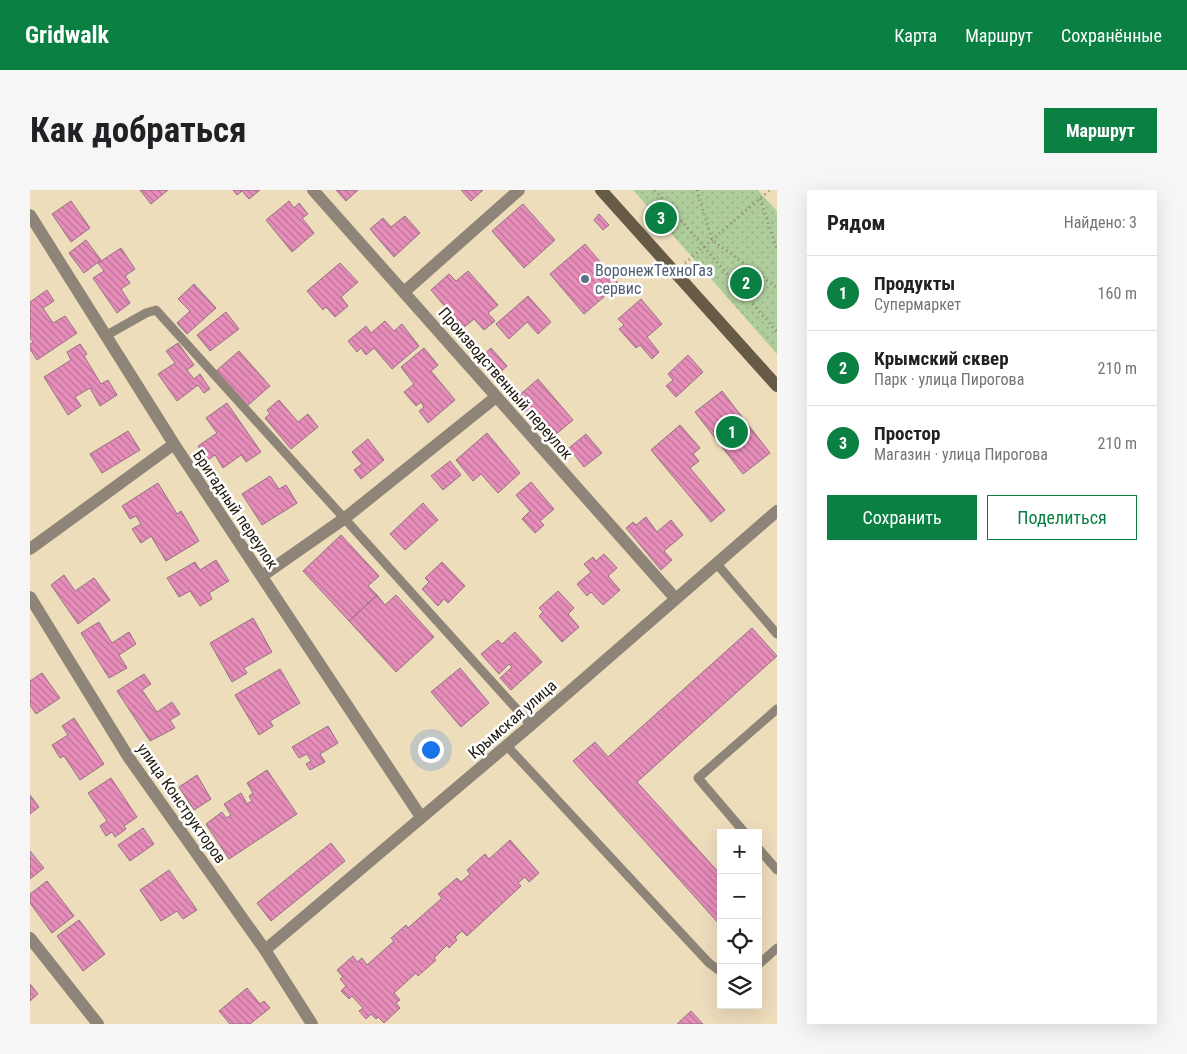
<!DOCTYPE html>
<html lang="ru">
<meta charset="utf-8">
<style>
body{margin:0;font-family:"Roboto Condensed",sans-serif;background:#f6f6f6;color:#202124}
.controls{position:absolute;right:15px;bottom:15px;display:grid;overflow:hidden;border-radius:0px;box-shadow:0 5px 20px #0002}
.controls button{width:45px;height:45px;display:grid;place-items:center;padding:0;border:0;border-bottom:1px solid #e0e0e0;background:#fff;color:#202124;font:25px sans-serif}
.you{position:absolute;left:400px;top:559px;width:18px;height:18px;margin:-12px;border:4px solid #fff;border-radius:50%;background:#1a73e8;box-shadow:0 0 0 8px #1a73e833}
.badge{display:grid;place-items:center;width:32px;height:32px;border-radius:50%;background:#0b8043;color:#fff;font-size:16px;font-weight:700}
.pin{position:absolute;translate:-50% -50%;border:2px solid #fff;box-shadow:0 1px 5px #0006}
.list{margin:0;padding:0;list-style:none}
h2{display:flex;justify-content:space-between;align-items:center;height:65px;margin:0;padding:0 20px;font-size:21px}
h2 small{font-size:16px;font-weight:400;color:#757577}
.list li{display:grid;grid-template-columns:32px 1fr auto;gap:15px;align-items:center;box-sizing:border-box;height:75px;padding:0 20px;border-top:1px solid #e0e0e0}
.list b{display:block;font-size:19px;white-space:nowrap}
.list p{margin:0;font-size:16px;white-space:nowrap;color:#757577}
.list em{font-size:16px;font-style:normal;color:#757577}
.actions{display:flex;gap:10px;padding:15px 20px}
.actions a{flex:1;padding:11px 0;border:1px solid #0b8043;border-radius:0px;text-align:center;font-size:18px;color:#0b8043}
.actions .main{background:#0b8043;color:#fff}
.icon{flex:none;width:28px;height:28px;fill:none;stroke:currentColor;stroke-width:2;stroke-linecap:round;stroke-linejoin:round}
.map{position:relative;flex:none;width:747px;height:834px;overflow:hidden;border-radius:0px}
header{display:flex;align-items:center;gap:30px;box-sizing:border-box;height:70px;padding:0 25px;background:#0b8043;color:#fff}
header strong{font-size:24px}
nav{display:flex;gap:28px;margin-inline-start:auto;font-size:18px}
.intro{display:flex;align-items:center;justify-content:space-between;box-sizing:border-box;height:120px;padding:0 30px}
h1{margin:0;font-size:35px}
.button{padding:12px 22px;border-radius:0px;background:#0b8043;color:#fff;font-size:18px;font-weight:700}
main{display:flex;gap:30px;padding:0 30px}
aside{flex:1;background:#fff;border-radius:0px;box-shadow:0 5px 20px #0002}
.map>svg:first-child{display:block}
.park{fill:url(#park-dots)}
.building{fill:url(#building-back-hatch);stroke:#957383}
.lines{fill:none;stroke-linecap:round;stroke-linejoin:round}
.path{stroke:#90846c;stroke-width:3;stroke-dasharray:1 4;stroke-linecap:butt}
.lane{stroke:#8e8578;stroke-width:9}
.street{stroke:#8e8578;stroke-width:12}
.secondary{stroke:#675b48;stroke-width:12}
.service-dot{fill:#5c6f8a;stroke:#fff;stroke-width:2}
.labels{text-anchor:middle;stroke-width:5;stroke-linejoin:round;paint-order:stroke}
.service-label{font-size:16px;fill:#4e5e75;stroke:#fff;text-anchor:start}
.street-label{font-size:16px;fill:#1f190d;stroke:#fff}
</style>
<header>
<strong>Gridwalk</strong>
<nav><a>Карта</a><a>Маршрут</a><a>Сохранённые</a></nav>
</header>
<div class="intro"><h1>Как добраться</h1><a class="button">Маршрут</a></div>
<main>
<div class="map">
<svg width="747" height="834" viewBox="0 0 747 834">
<defs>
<pattern id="park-dots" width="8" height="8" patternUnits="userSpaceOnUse" patternTransform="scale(1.25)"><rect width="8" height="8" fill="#aecd9b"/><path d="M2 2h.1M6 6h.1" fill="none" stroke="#95af84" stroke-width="1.8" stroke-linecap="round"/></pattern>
<pattern id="building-back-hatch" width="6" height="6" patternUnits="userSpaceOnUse" patternTransform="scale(1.25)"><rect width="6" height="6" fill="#e78dba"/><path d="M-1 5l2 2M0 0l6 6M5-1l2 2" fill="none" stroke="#bb7296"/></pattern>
</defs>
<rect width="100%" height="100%" fill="#edb"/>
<path class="park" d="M603,0H728L747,21V164Z"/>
<path class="building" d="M110,0H138L121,14Z
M203,0H230L219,9L212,1L207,5Z
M306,0H328L316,11Z
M431,0H453L441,11Z
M41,11L60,38L41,52L22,24Z
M259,11L264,18L269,13L278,24L272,28L284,43L262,62L236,30Z
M493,14L525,50L494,78L462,41Z
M628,14L644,33L633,42L617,23Z
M569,24L579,35L573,40L564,30Z
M375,26L390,43L364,67L340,39L353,28L361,37Z
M56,50L71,70L54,83L39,63Z
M555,54L589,94L554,124L520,84Z
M91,58L105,79L95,86L100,93L91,99L100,113L87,123L63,88L74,81L68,73Z
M310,73L328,92L311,107L318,116L305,127L296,117L293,120L277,101Z
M438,81L468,115L458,123L465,131L454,140L444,129L433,138L401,100L419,84L426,91Z
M164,94L186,118L157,144L147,133L160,121L148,109Z
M17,100L24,111L13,118L23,133L35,126L47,143L7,170L0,159V154L3,152L0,148V112Z
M498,106L521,132L508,144L497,132L479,149L466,134Z
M611,109L632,134L617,147L629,162L622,169L610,155L606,158L589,139L594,135L588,129Z
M196,122L209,139L180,161L167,145Z
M355,131L364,141L372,134L389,156L362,179L344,158L336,165L331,158L327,162L318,151L336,136L341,143Z
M148,153L164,175L157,180L164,189L170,184L180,199L174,203L168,195L147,211L128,184L145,173L136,161Z
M50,154L57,164L54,166L71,194L78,190L87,205L70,216L60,198L45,207L51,216L38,225L14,187L41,170L37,162Z
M394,158L408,175L401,181L425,210L398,233L389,221L394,217L391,212L386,216L374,202L384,194L371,177Z
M461,158L477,176L466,186L449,169Z
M209,161L240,196L217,216L186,181Z
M658,165L673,182L646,207L636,196L643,190L638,184Z
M508,189L543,230L525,245L505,222L499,226L485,209Z
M692,201L740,263L713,284L665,222Z
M249,210L268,232L278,224L288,237L261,259L235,228L240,224L237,220Z
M197,213L231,262L216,272L211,265L193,278L185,265L178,270L168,256L187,243L176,228Z
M650,235L670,258L663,264L669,271L660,278L695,320L681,332L621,260Z
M98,241L110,260L72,283L60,264Z
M457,243L490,283L468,303L451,284L443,291L426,270Z
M556,244L572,263L554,277L539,258Z
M338,249L354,270L331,289L324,280L332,274L322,262Z
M420,271L431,285L413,300L401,286Z
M240,286L249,299L256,295L267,313L232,335L212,304Z
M501,292L524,319L510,331L514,335L505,343L492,329L500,321L486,305Z
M128,293L147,324L151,321L169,351L136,371L121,346L111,353L102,339L111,334L106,326L100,329L92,316Z
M393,313L408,330L375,360L360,344Z
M616,327L627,342L641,330L653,345L634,361L642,370L631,380L596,338L603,332L606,335Z
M311,345L349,386L338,396L347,405L319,431L273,381Z
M574,364L587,378L578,386L590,400L573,415L561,402L557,406L547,394L561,382L554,374L563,367L566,371Z
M186,370L199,391L179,403L182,409L170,416L160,401L149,407L137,388L165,372L170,380Z
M412,372L435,396L418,413L414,409L408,416L392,399L399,392L395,388Z
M34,385L45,401L64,388L80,410L48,434L21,395Z
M528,401L544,418L538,424L549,437L532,452L509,426L513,422L509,418Z
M347,405L355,415L366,405L404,447L366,482L319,431Z
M223,428L242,462L214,478L217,483L202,492L180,453Z
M69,432L82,453L99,442L106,454L89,465L97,478L79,488L51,443Z
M722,438L747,466L607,592L691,685V736L543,571L565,552L578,567Z
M485,442L512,472L481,500L470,488L482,477L479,474L469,484L451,464L468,450L472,454Z
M430,478L459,513L431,537L401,502Z
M250,479L270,513L240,531L243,536L229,545L205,505Z
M12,483L30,508L6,524L0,515V491Z
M114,484L121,494L112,500L127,522L142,512L150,524L140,530L145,538L120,551L87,501Z
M44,528L74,574L50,590L34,566L30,568L22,555L38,545L32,536Z
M298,536L308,553L290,564L295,572L280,580L276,574L281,571L277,564L269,568L262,557Z
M237,580L267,624L199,669L176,634L192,622L196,628L201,625L194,614L211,603L217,614L222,611L219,606L223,603L217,593Z
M167,585L181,609L164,620L149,597Z
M81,588L107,627L94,636L96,639L85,647L82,642L76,646L70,636L77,631L58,603Z
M0,605L9,617L0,624Z
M113,638L124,654L100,671L88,655Z
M480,650L509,683L499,692L495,687L488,693L491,696L437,746L432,741L425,747L427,750L419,758L417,755L404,768L406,770L388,786L386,783L364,803L370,810L366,813L370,818L354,833L348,827L346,829L341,824L336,829L329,821L333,818L322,806L319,809L311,801L316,796L310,789L313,787L307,780L323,766L327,772L332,768L337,775L364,751L361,748L376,735L378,738L412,708L408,704L427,688L431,692L440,684L437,680L455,664L459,669Z
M301,653L315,671L241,731L227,713Z
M0,661L14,678L0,689Z
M139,680L167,720L153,729L147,721L131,731L110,700Z
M17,691L44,726L22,743L0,713V704Z
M49,730L75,764L53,781L27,746Z
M0,794L8,804L0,811Z
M217,798L230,814L234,811L240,818L220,834H200L189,821Z
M661,821L673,834H647Z"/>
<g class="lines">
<path class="path" d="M625,0L747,142
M667,0L682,50L747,98
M730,9L747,59
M655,73L740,0"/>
<path class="lane" d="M77,145L116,123L126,120L501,535
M686,373L747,444
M477,556L679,773L691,782
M715,643L668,588L747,519
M728,658L747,680
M728,775L747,758"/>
<path class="street" d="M283,0L645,408
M0,25L144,254L391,627
M374,102L489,0
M0,359L144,254
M232,386L315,328L466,207
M0,407L99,568L235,760L282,834
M0,748L68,834
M235,760L501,535L747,321"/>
<path class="secondary" d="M571,0L747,196"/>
</g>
<circle class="service-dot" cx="555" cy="89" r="5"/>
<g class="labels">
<g class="service-label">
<text x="565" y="86">ВоронежТехноГаз<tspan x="565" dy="18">сервис</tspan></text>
</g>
<g class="street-label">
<text transform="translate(476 193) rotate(49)" y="6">Производственный переулок</text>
<text transform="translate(206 319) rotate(56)" y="6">Бригадный переулок</text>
<text transform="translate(482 529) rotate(-41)" y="6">Крымская улица</text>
<text transform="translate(152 613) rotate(55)" y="6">улица Конструкторов</text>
</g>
</g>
</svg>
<div class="controls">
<button>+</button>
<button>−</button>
<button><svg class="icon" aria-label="locate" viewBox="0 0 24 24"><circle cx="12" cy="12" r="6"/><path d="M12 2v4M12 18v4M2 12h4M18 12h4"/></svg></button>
<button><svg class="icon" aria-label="layers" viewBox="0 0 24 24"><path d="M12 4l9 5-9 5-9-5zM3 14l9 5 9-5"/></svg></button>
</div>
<div class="you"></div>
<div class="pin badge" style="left:702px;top:242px">1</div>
<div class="pin badge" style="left:716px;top:93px">2</div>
<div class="pin badge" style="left:631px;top:28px">3</div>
</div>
<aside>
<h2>Рядом<small>Найдено: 3</small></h2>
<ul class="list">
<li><span class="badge">1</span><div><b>Продукты</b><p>Супермаркет</p></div><em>160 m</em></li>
<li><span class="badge">2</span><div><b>Крымский сквер</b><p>Парк · улица Пирогова</p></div><em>210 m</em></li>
<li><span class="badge">3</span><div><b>Простор</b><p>Магазин · улица Пирогова</p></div><em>210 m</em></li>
</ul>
<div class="actions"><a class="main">Сохранить</a><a>Поделиться</a></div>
</aside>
</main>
